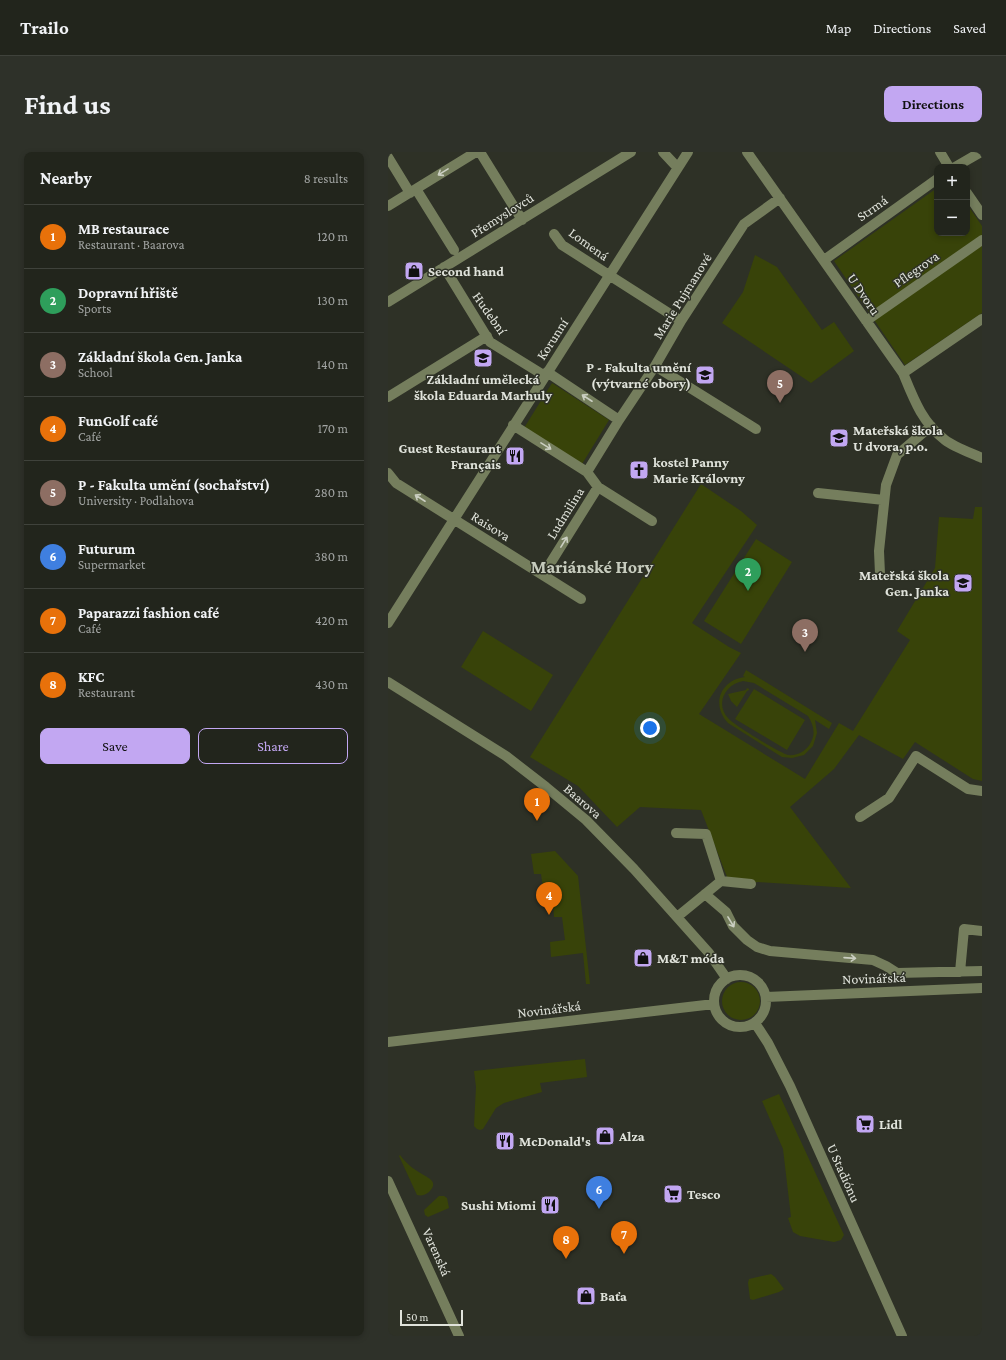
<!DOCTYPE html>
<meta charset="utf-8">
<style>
body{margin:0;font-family:"Crimson Pro",serif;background:#2e3129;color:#f1f3f6}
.controls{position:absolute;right:12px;top:12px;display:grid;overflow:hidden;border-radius:8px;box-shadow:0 2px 6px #0003}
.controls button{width:36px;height:36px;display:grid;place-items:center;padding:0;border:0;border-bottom:1px solid #3f423b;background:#22251c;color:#f1f3f6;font:20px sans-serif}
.scale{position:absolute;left:12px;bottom:10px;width:63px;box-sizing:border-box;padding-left:4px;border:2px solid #e0e3db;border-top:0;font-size:11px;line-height:14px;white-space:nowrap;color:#e0e3db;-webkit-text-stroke:3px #2e3126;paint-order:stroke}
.you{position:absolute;left:262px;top:576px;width:14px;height:14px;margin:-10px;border:3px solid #fff;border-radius:50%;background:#1a73e8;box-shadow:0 0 0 6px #1a73e833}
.badge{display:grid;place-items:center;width:26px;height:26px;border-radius:50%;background:#c2a7f2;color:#fff;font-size:13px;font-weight:700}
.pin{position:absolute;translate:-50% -33px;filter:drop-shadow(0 1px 2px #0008)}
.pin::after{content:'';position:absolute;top:21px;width:14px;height:12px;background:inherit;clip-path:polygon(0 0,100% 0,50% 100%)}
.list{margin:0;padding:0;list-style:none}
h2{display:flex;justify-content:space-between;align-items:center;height:52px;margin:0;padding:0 16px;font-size:17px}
h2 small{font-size:13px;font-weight:400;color:#a2a5a3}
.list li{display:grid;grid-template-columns:26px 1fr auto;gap:12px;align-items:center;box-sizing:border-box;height:64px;padding:0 16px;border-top:1px solid #3f423b}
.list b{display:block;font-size:15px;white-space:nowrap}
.list p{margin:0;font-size:13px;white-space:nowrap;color:#a2a5a3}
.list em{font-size:13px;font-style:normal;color:#a2a5a3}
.actions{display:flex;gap:8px;padding:12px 16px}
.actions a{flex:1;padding:9px 0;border:1px solid #c2a7f2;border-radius:8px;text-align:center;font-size:14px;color:#c2a7f2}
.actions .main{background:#c2a7f2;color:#111}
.map{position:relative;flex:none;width:594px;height:1184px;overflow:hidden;border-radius:8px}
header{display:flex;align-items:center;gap:24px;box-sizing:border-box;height:56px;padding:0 20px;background:#22251c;border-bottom:1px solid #3f423b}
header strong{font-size:19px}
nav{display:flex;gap:22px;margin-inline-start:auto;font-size:14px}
.intro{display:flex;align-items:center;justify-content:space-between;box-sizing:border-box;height:96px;padding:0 24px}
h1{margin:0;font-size:28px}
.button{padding:10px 18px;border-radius:8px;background:#c2a7f2;color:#111;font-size:14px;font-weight:700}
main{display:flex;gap:24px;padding:0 24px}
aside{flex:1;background:#22251c;border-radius:8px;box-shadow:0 2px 6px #0003}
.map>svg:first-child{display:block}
.green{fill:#384309;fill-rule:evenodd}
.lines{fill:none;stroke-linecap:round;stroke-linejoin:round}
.minor{stroke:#757e5d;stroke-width:10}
.oneway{stroke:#cbcfc2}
.labels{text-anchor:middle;stroke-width:3;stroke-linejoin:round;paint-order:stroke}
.street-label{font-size:14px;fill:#e0e3db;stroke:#2e3126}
.poi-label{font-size:14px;font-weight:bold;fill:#e0e3db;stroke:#2e3126;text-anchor:start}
.district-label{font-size:18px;font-weight:bold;fill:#c7ccbe;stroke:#2e3126}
</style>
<header>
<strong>Trailo</strong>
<nav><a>Map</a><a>Directions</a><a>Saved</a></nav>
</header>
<div class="intro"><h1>Find us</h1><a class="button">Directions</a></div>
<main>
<aside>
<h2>Nearby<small>8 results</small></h2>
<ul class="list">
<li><span class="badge" style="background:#e8710a">1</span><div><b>MB restaurace</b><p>Restaurant · Baarova</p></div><em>120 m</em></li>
<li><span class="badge" style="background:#2e9e5b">2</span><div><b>Dopravní hřiště</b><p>Sports</p></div><em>130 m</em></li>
<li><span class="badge" style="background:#8d6e63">3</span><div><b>Základní škola Gen. Janka</b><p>School</p></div><em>140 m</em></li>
<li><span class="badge" style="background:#e8710a">4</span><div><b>FunGolf café</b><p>Café</p></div><em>170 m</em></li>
<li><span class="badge" style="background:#8d6e63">5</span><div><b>P - Fakulta umění (sochařství)</b><p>University · Podlahova</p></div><em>280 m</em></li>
<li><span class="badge" style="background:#3f7fe0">6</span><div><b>Futurum</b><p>Supermarket</p></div><em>380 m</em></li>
<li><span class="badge" style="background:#e8710a">7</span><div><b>Paparazzi fashion café</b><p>Café</p></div><em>420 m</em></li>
<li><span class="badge" style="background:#e8710a">8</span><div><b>KFC</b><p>Restaurant</p></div><em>430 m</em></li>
</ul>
<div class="actions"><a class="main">Save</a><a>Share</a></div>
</aside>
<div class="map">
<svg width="594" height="1184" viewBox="0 0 594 1184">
<rect width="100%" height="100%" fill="#2e3126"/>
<path class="green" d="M549,36V81H579V52L594,74V161L517,213L446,109Z
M367,103L389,115L434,178L446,170L466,199L423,231L334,171L355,140Z
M164,231L221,268L194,312L136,276Z
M313,332L353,359L369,373L304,471L341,495L353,501L311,562L417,627L451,571L465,579L522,488L509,479L547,416L551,365L585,367L587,355H594V629L585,627L527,590L515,607L471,583L446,617L402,655L463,736L370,730L343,735L313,658L252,655L229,675L190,634L142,605Z
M368,387L404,410L353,492L316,469Z
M95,479L165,523L143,559L73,515Z
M358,518L444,571L441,577L427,568L429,581L425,594L416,603L404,606L394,605L340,571C323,553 332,528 357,525L355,524ZM355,529L366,531L420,564C425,572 428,581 423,590C419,599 409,604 400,603C394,602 344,572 340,566C327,552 337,532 355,529Z
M359,536L361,537V538L359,539L349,555L343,549L340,542L358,538Z
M366,537L417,568L399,598L347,567Z
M167,699L190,724L202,832H198L195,801L163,805L162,790L177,788L174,765H166L164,743H156L153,722H146L143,702Z
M334 849a19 19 0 1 1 38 0a19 19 0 1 1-38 0Z
M197,907L199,925L152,931L154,940L116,951L108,956L95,977L92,978L89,977L86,974L88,935L86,919Z
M391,942L456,1083L453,1088L446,1090L412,1084L405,1080L400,1066L403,1065L395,997L374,949Z
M12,1003C18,1011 25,1017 34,1022C37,1024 42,1026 44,1029C47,1033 44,1037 41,1040C37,1043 34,1044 29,1043L11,1004Z
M51,1044H56L59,1046L61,1056L40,1065L37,1063L36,1058Z
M383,1122L387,1125L396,1137L391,1140L365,1148L362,1147L360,1131L361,1127Z"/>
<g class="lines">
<path class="minor" d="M92,0L134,68
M275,0L289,15
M359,0L515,221C526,248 534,270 557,288C566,295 583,301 594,306
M552,0L561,15
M0,5L22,41
M567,15L593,0
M28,37L66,98
M579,41L594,63
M0,54L88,0
M166,82L174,93L293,169
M436,108L549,27
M56,115L102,190L157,224
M0,150L243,0
M478,169L594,88
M267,214L368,277
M159,220L231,268
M515,221L594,167
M0,245L99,184
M125,273L199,320L210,335L264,369
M199,320L231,268L267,214L293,169L356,72L392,46
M0,321L8,331L193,447
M430,341L496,348
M492,422L491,399L498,333L509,303L543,274
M155,423L210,335
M0,471L300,0
M0,530L118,604L158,635L198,668L246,717L321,801L339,827
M472,665L501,646L528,604L580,637L594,639
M288,681L318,682L333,729L289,765
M333,729L363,732
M317,742L338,760L345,774L359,788L369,795L382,799L485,808L498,814L509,821L594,819
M572,820L576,777L594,779
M326 849a26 26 0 1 1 52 0a26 26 0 1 1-52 0Z
M378,845L594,836
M367,871L380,891L402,934L514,1184
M0,890L326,852
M0,1029L71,1184"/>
</g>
<defs><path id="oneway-shaft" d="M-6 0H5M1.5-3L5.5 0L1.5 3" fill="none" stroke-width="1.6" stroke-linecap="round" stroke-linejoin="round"/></defs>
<g class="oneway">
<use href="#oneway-shaft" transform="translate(55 20) rotate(148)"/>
<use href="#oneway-shaft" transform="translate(199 246) rotate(-147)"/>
<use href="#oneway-shaft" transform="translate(158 294) rotate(32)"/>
<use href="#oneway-shaft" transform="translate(32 346) rotate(-147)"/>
<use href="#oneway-shaft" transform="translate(176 390) rotate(-58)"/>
<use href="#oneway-shaft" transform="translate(343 770) rotate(59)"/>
<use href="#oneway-shaft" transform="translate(462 806) rotate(4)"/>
</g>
<defs>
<symbol id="shop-square" viewBox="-11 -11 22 22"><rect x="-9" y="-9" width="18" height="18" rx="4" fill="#c2a7f2" stroke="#2e3126"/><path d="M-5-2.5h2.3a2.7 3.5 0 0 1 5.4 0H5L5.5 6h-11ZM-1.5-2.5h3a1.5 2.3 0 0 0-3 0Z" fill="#111"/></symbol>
<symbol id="school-square" viewBox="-11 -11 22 22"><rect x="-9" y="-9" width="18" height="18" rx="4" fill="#c2a7f2" stroke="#2e3126"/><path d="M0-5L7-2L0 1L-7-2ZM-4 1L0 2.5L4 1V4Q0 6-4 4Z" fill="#111"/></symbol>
<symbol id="university-square" viewBox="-11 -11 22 22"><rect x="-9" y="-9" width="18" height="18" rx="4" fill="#c2a7f2" stroke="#2e3126"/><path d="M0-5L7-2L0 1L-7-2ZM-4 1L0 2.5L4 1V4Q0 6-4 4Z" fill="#111"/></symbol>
<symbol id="restaurant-square" viewBox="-11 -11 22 22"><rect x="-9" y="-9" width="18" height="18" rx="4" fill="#c2a7f2" stroke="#2e3126"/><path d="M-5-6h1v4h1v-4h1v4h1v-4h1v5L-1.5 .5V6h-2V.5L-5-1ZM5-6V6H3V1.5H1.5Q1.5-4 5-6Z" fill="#111"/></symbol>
<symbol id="church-square" viewBox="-11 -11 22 22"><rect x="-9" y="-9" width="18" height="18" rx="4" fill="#c2a7f2" stroke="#2e3126"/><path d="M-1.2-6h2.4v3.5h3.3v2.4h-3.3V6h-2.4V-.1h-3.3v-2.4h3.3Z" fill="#111"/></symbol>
<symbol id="supermarket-square" viewBox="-11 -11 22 22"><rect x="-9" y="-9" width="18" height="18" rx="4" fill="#c2a7f2" stroke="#2e3126"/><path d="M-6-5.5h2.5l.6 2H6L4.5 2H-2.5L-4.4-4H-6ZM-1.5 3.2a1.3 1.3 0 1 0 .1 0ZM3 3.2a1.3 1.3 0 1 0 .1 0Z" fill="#111"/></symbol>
</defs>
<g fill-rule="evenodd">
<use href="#shop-square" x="15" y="108" width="22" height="22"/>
<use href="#school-square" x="84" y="195" width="22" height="22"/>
<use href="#university-square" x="306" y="212" width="22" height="22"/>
<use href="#school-square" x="440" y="275" width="22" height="22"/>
<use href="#restaurant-square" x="116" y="293" width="22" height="22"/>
<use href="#church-square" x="240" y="307" width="22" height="22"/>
<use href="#school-square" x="564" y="420" width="22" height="22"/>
<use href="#shop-square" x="244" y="795" width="22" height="22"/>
<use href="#supermarket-square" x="466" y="961" width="22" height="22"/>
<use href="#shop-square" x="206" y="973" width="22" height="22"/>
<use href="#restaurant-square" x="106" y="978" width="22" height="22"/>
<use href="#supermarket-square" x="274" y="1031" width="22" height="22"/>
<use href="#restaurant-square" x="151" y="1042" width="22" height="22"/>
<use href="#shop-square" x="187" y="1133" width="22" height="22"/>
</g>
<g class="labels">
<g class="street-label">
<text transform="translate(484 56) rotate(-35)" y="5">Strmá</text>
<text transform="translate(114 63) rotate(-32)" y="5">Přemyslovců</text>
<text transform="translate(201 92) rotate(36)" y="5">Lomená</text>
<text transform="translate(528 117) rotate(-35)" y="5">Pflegrova</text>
<text transform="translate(476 142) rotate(56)" y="5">U Dvoru</text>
<text transform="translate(294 144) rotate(-58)" y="5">Marie Pujmanové</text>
<text transform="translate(102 161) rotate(55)" y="5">Hudební</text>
<text transform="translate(164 187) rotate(-57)" y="5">Korunní</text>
<text transform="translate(177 361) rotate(-58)" y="5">Ludmilina</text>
<text transform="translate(103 374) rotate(32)" y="5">Raisova</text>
<text transform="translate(195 649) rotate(41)" y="5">Baarova</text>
<text transform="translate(486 826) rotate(-2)" y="5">Novinářská</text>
<text transform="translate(161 857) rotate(-7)" y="5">Novinářská</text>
<text transform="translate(456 1021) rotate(66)" y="5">U Stadiónu</text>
<text transform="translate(49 1100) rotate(66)" y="5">Varenská</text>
</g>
<g class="poi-label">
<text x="40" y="124">Second hand</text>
<text x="303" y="220" text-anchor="end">P - Fakulta umění<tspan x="303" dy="16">(výtvarné obory)</tspan></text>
<text x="95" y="232" text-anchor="middle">Základní umělecká<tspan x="95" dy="16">škola Eduarda Marhuly</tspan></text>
<text x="465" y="283">Mateřská škola<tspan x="465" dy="16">U dvora, p.o.</tspan></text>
<text x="113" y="301" text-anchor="end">Guest Restaurant<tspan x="113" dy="16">Français</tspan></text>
<text x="265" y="315">kostel Panny<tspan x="265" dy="16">Marie Královny</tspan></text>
<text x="561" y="428" text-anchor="end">Mateřská škola<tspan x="561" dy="16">Gen. Janka</tspan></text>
<text x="269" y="811">M&amp;T móda</text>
<text x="491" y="977">Lidl</text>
<text x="231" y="989">Alza</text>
<text x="131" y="994">McDonald's</text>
<text x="299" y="1047">Tesco</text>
<text x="148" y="1058" text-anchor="end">Sushi Miomi</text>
<text x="212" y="1149">Baťa</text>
</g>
<g class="district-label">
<text x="204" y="421">Mariánské Hory</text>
</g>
</g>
</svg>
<div class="controls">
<button>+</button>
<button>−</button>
</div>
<div class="scale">50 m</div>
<div class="you"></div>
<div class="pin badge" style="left:149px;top:669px;background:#e8710a">1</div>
<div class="pin badge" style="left:360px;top:439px;background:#2e9e5b">2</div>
<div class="pin badge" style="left:417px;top:500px;background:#8d6e63">3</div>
<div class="pin badge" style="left:161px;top:763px;background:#e8710a">4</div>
<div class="pin badge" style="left:392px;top:251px;background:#8d6e63">5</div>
<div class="pin badge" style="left:211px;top:1057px;background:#3f7fe0">6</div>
<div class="pin badge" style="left:236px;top:1102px;background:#e8710a">7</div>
<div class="pin badge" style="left:178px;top:1107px;background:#e8710a">8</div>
</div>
</main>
